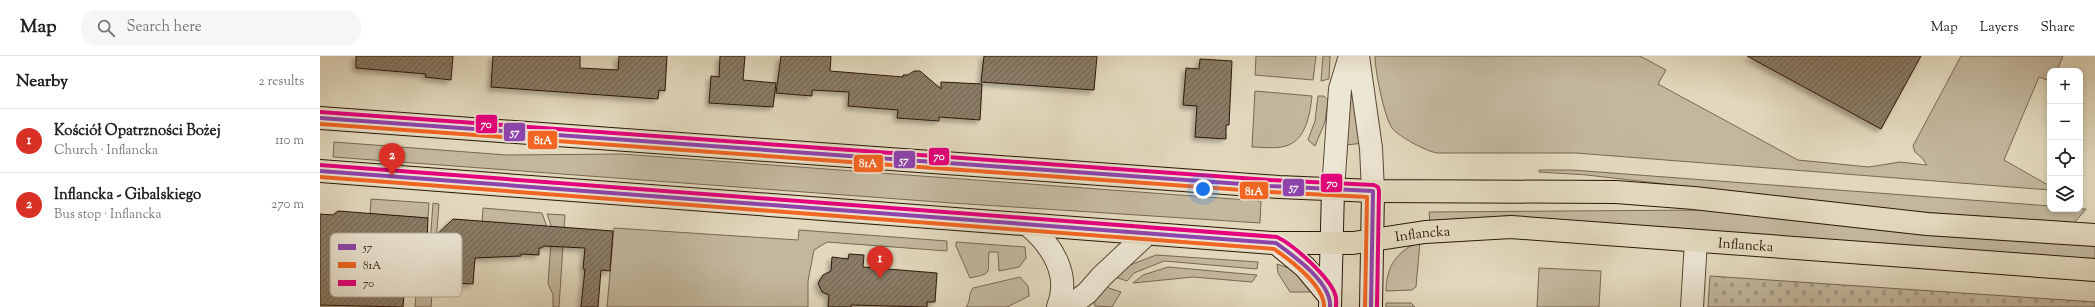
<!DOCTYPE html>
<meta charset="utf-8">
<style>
body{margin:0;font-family:"Sorts Mill Goudy",serif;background:#f6f6f6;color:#222}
.controls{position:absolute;right:12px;top:12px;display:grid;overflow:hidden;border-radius:8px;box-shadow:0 2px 6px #0003}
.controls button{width:36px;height:36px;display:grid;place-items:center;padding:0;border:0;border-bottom:1px solid #e0e0e0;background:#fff;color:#222;font:20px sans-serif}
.you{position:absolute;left:883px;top:133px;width:14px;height:14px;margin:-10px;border:3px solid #fff;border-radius:50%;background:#1a73e8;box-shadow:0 0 0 6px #1a73e833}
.badge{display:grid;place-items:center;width:26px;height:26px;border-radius:50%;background:#d93025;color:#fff;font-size:13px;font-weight:700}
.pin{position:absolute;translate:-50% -33px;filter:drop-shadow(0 1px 2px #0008)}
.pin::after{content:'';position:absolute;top:21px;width:14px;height:12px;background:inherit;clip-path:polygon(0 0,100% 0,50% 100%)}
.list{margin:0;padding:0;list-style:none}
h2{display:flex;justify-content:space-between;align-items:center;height:52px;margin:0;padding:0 16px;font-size:17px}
h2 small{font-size:13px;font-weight:400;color:#767676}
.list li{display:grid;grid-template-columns:26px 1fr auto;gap:12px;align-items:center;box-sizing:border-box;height:64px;padding:0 16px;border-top:1px solid #e0e0e0}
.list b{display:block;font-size:15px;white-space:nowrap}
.list p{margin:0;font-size:13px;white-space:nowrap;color:#767676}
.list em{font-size:13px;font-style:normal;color:#767676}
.icon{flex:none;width:22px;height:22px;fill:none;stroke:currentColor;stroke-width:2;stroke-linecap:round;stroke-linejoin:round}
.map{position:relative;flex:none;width:1775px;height:251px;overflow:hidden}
header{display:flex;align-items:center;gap:24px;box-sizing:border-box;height:56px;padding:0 20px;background:#fff;border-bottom:1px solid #e0e0e0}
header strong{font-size:19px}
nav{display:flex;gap:22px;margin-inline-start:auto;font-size:14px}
.search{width:280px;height:36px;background:#f6f6f6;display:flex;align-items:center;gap:10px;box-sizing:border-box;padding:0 14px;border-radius:16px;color:#767676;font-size:15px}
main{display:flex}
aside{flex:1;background:#fff}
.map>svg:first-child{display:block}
.green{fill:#c3b89e;stroke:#776753}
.cemetery{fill:url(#cemetery-stones);stroke:#776753}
.building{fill:url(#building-hatch);stroke:#2b1608;filter:url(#shadow)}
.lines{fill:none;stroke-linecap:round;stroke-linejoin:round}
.street-casing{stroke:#594735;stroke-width:24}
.secondary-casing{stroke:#2b1608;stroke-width:24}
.primary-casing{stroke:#2b1608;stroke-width:24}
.street{stroke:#ece6d4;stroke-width:22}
.secondary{stroke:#ece6d4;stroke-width:22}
.primary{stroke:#e2d9bd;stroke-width:22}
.bus-1-casing{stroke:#ece6d4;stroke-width:7}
.bus-2-casing{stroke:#ece6d4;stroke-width:7}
.bus-3-casing{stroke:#ece6d4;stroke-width:7}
.bus-1{stroke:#8e44ad;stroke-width:4}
.bus-2{stroke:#f26522;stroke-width:4}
.bus-3{stroke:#e5007d;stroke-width:4}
.labels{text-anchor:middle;stroke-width:4;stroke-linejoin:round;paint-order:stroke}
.street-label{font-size:14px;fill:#2b1608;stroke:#ece6d4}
.key{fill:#ece6d4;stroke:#b2a897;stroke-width:1}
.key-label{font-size:11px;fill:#2b1608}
.line-badge{stroke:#ece6d4;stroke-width:1.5}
.badge-label{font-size:11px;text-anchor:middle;font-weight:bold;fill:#fff}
</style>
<header>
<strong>Map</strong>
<div class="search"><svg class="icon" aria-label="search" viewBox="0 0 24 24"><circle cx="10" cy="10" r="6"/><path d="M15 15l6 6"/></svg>Search here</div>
<nav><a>Map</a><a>Layers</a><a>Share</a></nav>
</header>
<main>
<aside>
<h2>Nearby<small>2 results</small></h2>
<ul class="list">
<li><span class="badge">1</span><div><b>Kościół Opatrzności Bożej</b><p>Church · Inflancka</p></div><em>110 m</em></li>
<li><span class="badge">2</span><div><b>Inflancka - Gibalskiego</b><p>Bus stop · Inflancka</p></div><em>270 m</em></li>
</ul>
</aside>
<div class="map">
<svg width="1775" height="251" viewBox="0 0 1775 251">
<defs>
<pattern id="cemetery-stones" width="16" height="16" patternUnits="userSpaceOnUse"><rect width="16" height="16" fill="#c3b89e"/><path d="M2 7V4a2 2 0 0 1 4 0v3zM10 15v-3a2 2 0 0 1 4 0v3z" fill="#a89d87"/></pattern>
<pattern id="building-hatch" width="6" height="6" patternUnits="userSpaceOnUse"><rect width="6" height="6" fill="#8a7b66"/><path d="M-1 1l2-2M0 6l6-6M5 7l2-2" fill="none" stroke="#716452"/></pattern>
<filter id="shadow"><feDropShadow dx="-3.5" dy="3.5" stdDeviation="2" flood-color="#0004"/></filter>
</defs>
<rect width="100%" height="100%" fill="#e2d9bd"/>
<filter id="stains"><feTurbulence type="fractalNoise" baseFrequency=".005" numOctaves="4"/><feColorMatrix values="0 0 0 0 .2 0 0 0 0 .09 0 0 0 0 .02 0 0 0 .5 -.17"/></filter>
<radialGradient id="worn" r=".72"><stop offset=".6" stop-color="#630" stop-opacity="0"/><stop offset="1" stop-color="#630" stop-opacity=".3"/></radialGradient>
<path class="green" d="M936,0H996L993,24L935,19Z
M1003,0H1010L1009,23L1001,25Z
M1055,0H1320L1346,14L1338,28L1478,104L1549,111L1580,106L1607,109L1602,102L1595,96L1593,90L1641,0H1743L1737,15H1730V25L1719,21L1684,104L1726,128L1730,129V134L1256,97H1117C1106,95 1079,81 1072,72C1064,60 1055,15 1055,0Z
M935,35L992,40C990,58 986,84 966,90C956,93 942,91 932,91Z
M1034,38L1044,87L1026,89L1030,42Z
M998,40H1004L1008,44L1005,66L995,90L988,84L995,65Z
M14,86L187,99L302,98L941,145L940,167L632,147L13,101Z
M1219,114H1252L1730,150V153H1766L1754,167L1569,154L1267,119L1219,116Z
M51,143L109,147L108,162L50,158Z
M113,147L119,148L111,251H95L98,209L109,202Z
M163,152L222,157L227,171L162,166Z
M1386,154L1586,177L1775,189V204L1197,161L1110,165L1109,156Z
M227,158L245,159L239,251H233V238L228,228L232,172Z
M294,172L478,184L479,174L627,185V195L507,186L494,194L488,225V251H287Z
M636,186L705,191L706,202L699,211L679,215L678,196H669C667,217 674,217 650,222L636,190Z
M1100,186L1096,231L1092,234L1066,235C1066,211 1077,194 1100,186Z
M836,199L938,206L937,213L844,205L814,217L807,225L792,220L805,211Z
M957,208L974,214L991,236H970L958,217Z
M848,211L937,219L932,226L873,221L813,227L823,219Z
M1219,212L1281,215L1279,251H1217Z
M700,221L708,230L709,240L687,251H646C651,245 648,238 653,232Z
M783,230L801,236L792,251L775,250L774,245Z
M1066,247H1091L1095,251H1066Z"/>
<path class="cemetery" d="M1390,220L1775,246V251H1388Z"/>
<path class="building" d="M36,0H133L131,24L105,21L106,18L36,12Z
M173,0H260V12L298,14L299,0H347L345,35L339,34L338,43L171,31Z
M400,0H425L423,24L456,27L453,51L389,47L391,20L399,21Z
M461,0H511L510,15L583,21V19H588L594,15H600L621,33V26L662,28L660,64L619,61V65L577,62L578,54L528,50L529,36L492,34V40L456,37Z
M664,0H777L774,34L661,26Z
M1427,0H1601L1561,73Z
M880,3L912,5L909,69H906V83L875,81L877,50L863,49L866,12L879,13Z
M18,155L108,162L107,188L133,163L293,175L290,215L281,214L278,251H261L265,213H263L265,192L223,190L222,192H219V199L201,198V200L155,202L153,228L136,227L138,201L92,197V201H87L83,251L0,249V158L13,159Z
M529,198L544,199L543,211L617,217L615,246H607V251L531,249V251H508L509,239L502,236L498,227L503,219L511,215L512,201L528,203Z"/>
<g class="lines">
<defs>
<path id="street" d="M1038,0L1051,92L1053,135
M1013,134L1020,33L1030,0
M708,169C732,189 751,219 738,251
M748,251L767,237L782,220L827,178
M1372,251L1376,185"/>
<path id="secondary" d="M956,187L985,211L1010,241
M1010,251L1013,134
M1051,251L1053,135"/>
<g id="primary">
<path d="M0,62L959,131L1053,135L1296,136L1374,142L1607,168L1775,179"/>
<path id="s1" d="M0,115L953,187H1033L1105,176L1191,171L1775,214"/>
</g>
</defs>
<use href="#street" class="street-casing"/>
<use href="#secondary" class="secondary-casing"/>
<use href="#primary" class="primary-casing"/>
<use href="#street" class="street"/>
<use href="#secondary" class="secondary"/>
<use href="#primary" class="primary"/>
<defs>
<path id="bus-1" d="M0,62L950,130L1053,135L1051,251
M0,115L956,187C974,200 1012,227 1010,251"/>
<path id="bus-2" d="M0,68L950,136L1047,141L1045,251
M0,121L954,193C970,204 1005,230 1004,251"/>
<path id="bus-3" d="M0,56L950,124L1054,129L1058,131L1059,135L1057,251
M0,109L957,181C974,189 1009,221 1015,238C1017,242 1016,247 1016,251"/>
</defs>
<use href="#bus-1" class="bus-1-casing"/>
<use href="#bus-2" class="bus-2-casing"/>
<use href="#bus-3" class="bus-3-casing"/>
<use href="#bus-1" class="bus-1"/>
<use href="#bus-2" class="bus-2"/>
<use href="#bus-3" class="bus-3"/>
</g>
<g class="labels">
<g class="street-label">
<text dy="5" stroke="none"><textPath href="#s1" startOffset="1106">Inflancka</textPath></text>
<text dy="5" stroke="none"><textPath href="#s1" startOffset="1430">Inflancka</textPath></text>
</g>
</g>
<rect x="10" y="177" width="132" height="64" rx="6" class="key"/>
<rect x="18" y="188" width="18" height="6" fill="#8e44ad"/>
<rect x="18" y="206" width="18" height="6" fill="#f26522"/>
<rect x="18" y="224" width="18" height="6" fill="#e5007d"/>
<g class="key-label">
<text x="43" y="195">57</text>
<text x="43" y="213">81A</text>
<text x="43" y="231">70</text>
</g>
<g class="line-badge">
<rect x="155" y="58" width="23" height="20" rx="4" fill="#e5007d"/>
<rect x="183" y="66" width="23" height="20" rx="4" fill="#8e44ad"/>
<rect x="207" y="74" width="31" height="20" rx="4" fill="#f26522"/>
<rect x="608" y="91" width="22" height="19" rx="4" fill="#e5007d"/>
<rect x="573" y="94" width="23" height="19" rx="4" fill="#8e44ad"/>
<rect x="533" y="98" width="31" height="19" rx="4" fill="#f26522"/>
<rect x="1000" y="117" width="23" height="20" rx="4" fill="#e5007d"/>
<rect x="962" y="122" width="23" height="19" rx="4" fill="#8e44ad"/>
<rect x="919" y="125" width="30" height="19" rx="4" fill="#f26522"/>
</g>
<g class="badge-label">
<text x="166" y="72">70</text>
<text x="195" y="80">57</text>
<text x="223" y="88">81A</text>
<text x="619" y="104">70</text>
<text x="584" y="108">57</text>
<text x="548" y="111">81A</text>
<text x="1012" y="131">70</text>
<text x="974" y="135">57</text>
<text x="934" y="139">81A</text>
</g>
<rect width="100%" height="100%" filter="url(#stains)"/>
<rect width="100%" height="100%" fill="url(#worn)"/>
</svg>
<div class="controls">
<button>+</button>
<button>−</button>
<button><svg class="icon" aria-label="locate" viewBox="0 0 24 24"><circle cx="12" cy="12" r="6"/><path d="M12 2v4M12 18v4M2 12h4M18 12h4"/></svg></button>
<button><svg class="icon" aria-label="layers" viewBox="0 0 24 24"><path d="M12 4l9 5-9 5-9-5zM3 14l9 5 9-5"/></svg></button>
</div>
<div class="you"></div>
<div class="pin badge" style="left:560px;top:223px">1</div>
<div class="pin badge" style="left:72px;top:120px">2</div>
</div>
</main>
